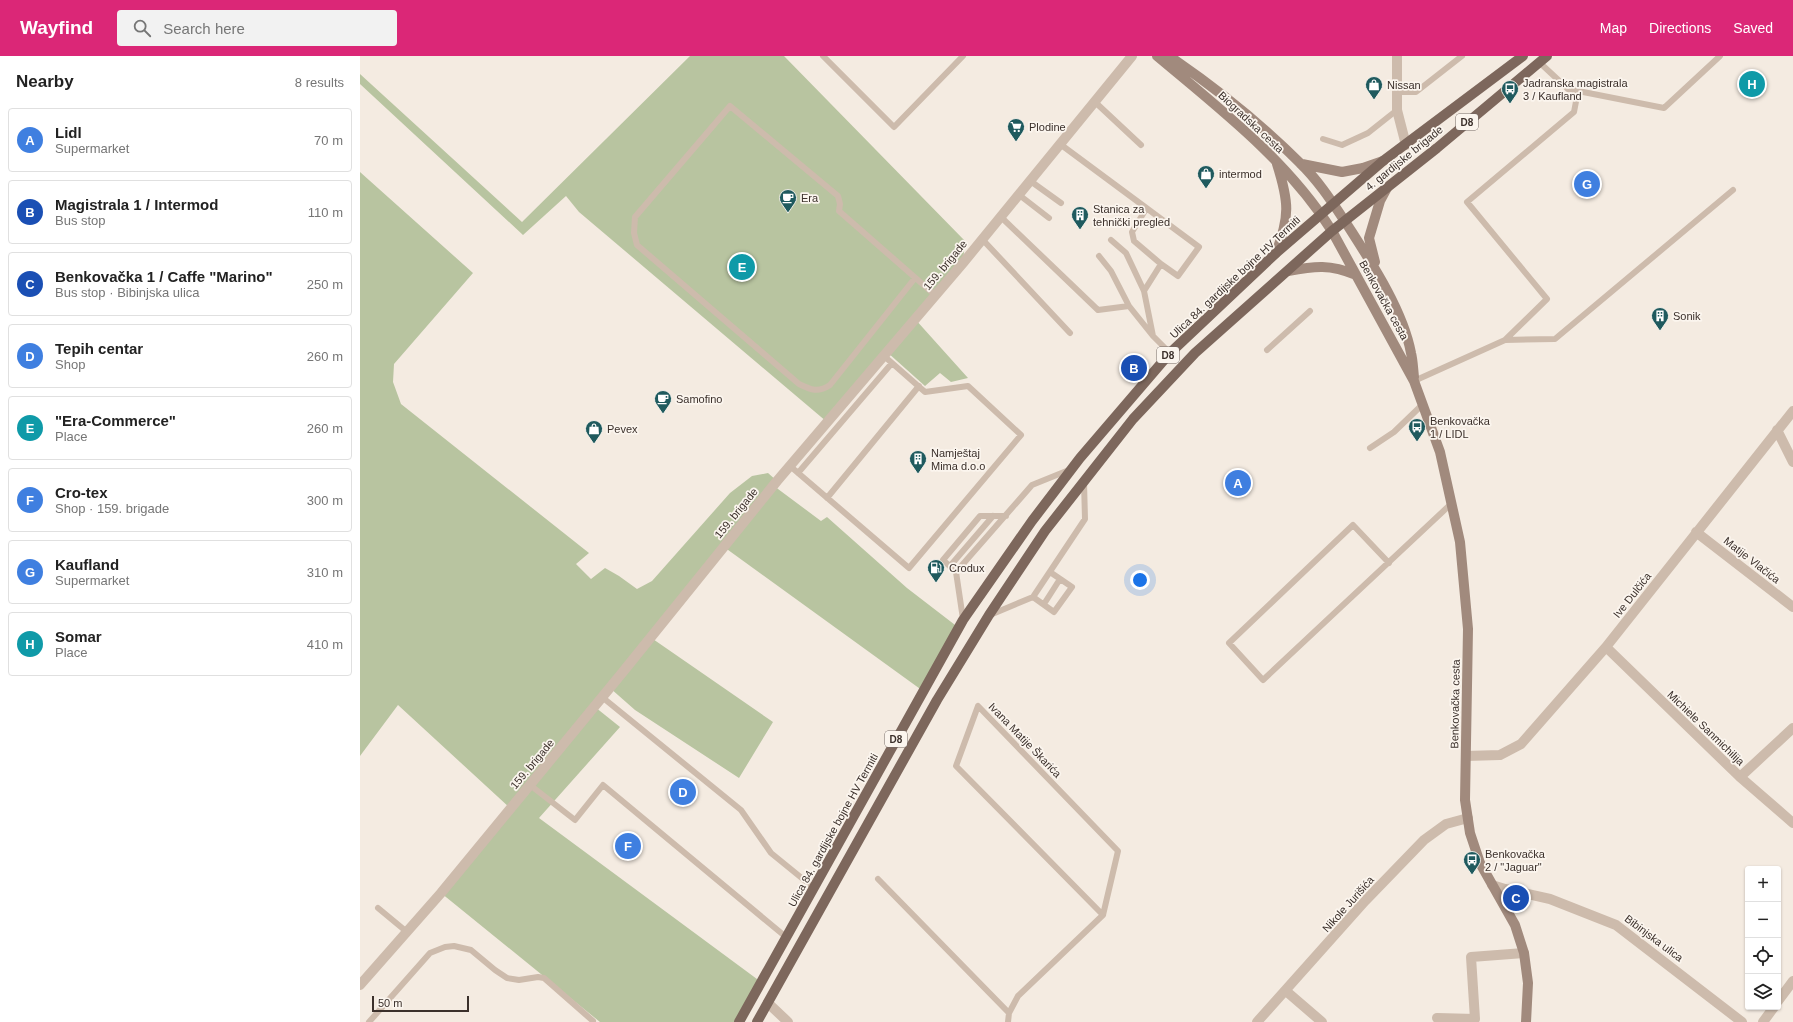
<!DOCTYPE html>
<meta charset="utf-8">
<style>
body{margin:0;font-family:Arial,sans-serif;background:#f2f2f2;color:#222}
.controls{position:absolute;right:12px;bottom:12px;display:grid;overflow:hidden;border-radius:4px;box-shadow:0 1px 3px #0004}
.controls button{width:36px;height:36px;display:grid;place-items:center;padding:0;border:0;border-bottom:1px solid #e0e0e0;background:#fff;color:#222;font:20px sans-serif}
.scale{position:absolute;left:12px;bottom:10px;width:97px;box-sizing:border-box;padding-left:4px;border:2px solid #3b302b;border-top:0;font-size:11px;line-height:14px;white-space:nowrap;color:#3b302b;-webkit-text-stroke:3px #fbf5ee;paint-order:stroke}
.you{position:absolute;left:780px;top:524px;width:14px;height:14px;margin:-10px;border:3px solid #fff;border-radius:50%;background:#1a73e8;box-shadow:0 0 0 6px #1a73e833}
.badge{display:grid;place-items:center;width:26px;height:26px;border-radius:50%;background:#db2777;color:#fff;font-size:13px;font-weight:700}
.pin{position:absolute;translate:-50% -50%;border:2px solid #fff;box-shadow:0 1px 4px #0006}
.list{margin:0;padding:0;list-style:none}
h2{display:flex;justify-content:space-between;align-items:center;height:52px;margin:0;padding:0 16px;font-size:17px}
h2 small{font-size:13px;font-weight:400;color:#767676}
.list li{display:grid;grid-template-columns:26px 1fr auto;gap:12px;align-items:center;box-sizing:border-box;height:64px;margin:0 8px 8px;padding:0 8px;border:1px solid #e0e0e0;border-radius:4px}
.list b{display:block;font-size:15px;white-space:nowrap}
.list p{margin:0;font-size:13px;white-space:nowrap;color:#767676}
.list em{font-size:13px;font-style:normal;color:#767676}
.icon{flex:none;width:22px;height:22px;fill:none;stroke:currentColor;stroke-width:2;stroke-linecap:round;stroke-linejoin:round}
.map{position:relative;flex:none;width:1433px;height:966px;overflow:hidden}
header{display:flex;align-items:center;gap:24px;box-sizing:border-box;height:56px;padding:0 20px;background:#db2777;color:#fff}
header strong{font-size:19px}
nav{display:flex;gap:22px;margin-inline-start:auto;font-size:14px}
.search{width:280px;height:36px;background:#f2f2f2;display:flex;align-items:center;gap:10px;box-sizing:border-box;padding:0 14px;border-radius:4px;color:#767676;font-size:15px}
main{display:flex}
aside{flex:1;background:#fff}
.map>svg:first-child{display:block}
.green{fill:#b8c4a0}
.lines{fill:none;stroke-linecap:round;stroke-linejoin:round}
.lane{stroke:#cdbbac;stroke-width:6}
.street{stroke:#cdbbac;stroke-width:10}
.secondary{stroke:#a18a7d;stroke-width:10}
.primary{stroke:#7d675c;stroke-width:10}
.labels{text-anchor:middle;stroke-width:3.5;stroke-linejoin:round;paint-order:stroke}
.shield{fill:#fbf5ee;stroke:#756b66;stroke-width:1}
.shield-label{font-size:10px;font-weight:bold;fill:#3b302b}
.poi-label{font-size:11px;fill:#3b302b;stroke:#fbf5ee;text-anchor:start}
.street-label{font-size:11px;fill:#3b302b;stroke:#fbf5ee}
</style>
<header>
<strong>Wayfind</strong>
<div class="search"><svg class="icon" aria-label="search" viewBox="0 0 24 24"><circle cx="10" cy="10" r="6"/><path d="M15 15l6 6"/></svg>Search here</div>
<nav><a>Map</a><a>Directions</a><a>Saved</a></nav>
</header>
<main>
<aside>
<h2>Nearby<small>8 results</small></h2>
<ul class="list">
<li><span class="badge" style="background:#3f7fe0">A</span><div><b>Lidl</b><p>Supermarket</p></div><em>70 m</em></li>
<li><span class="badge" style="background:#1a4fb4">B</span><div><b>Magistrala 1 / Intermod</b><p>Bus stop</p></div><em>110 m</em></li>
<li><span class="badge" style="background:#1a4fb4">C</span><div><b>Benkovačka 1 / Caffe &quot;Marino&quot;</b><p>Bus stop · Bibinjska ulica</p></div><em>250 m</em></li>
<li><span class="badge" style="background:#3f7fe0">D</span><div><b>Tepih centar</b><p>Shop</p></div><em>260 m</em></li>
<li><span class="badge" style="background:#0f9aa8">E</span><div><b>&quot;Era-Commerce&quot;</b><p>Place</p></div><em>260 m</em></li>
<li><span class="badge" style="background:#3f7fe0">F</span><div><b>Cro-tex</b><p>Shop · 159. brigade</p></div><em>300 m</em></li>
<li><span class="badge" style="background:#3f7fe0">G</span><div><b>Kaufland</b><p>Supermarket</p></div><em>310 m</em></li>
<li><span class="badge" style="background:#0f9aa8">H</span><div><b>Somar</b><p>Place</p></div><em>410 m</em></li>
</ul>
</aside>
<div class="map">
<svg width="1433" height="966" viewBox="0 0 1433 966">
<rect width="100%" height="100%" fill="#f4ebe1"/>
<path class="green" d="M330,0H424L605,185L603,207L555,263L608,322L591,326L580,317L565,330L527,296L467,366L219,156L206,140L163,179L0,28V18L162,166Z
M0,116L113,217L34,308L33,326L41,348L229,497L216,508L231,523L245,512L259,520L277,533L292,525L370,437L392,420L408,417L417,425L414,430L461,465L467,461L547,532L599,572L563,635L364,491L290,581L413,666L379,722L275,654L250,632L235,651L260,671L179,762L401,926L379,966H240L81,837L150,752L38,649L0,700Z"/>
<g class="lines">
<path class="lane" d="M463,0L534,71L603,0
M1179,6L1208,33L1304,52L1360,0
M1037,36H1056L1102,0
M735,46L781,89
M963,83L982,89L1008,77L1037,54
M700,88L839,191L818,220L801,208L784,235L793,280
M669,124L701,147
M658,138L689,162
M786,153L772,176L774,185L801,208
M641,161L738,254L769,250L751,215L739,200
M622,183L710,277
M751,184L766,197L784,235
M555,222L470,329C458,337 451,334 439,328L277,189L274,177L275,161L370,50L478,140L480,148L479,155L575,239
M769,250L793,280L810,297
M1145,284L1195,283L1373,134
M907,294L950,255
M1054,325L1145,284L1187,243L1107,146L1214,56L1218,35
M1010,392L1034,376L1062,349
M430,410L549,512L661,379L608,330L565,336L524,300
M438,417L532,307
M467,442L559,330
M1029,507L993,469L869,587L903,624L1092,447
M590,510L633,460
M596,516L583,504L620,460H646
M673,541L694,556L712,531L690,516
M684,548L700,523
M630,559L673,541L725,463L724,426
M603,563L596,516L672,429L709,414
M242,641L381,754L411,797L454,832
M170,729L215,764L243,729L426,881
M518,823L649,957
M18,852L47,876
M9,966L70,897L85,891L94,890L111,894L135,914L147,922L159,924L178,921L184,922L233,965
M648,966L649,957L658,940L743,859L758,795L618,650L596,710L743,859"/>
<path class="street" d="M1037,0V54L1046,89
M1417,374L1433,406
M1336,476L1433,551
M1246,591L1380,721L1433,767
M1106,700L1140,699L1161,688L1246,591L1433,355
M1380,721L1433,672
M1132,829L1145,833L1190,843L1256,869L1382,966
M0,929L81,837L262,617L417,425L603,207L772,0
M926,935L962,966
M1418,945L1433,925
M408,947L428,966
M1077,962L1115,963L1111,901L1164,897
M897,966L1005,845L1064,784L1086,768L1108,762
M1403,966L1414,951"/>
<path class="secondary" d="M797,0C860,53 928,105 972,175L1054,325L1080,396L1100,486L1108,573L1105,744L1110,777L1120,807L1155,869L1164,897L1168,927L1166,966
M809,0C856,32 900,67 940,107C959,125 974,149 988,170C1011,206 1043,254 1051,297C1053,305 1053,313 1054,321
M942,108L982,116L1003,112L1023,105
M916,197C930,160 929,146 917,108
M1015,206L1009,182L1020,145L1027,132
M928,215C955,210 970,208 996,219"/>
<path class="primary" d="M379,966L603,564L672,465L720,402L810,297L916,197L1023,105L1163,0
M397,966L577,644L629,559L685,475L773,363L835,297L972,175L1077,92L1187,0"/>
</g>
<defs>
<symbol id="shop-pin" viewBox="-11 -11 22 30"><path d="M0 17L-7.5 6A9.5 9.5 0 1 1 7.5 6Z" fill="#1f5a5e" stroke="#fbf5ee"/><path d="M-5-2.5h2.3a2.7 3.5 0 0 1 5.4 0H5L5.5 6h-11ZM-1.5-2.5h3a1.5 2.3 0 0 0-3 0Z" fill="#fff"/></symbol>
<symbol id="bus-pin" viewBox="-11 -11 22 30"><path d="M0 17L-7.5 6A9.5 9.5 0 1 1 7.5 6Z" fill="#1f5a5e" stroke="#fbf5ee"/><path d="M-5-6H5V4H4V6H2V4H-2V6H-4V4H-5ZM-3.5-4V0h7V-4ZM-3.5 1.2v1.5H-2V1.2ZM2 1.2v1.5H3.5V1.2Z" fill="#fff"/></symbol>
<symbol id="supermarket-pin" viewBox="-11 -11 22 30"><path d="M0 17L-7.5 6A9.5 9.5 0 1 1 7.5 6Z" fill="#1f5a5e" stroke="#fbf5ee"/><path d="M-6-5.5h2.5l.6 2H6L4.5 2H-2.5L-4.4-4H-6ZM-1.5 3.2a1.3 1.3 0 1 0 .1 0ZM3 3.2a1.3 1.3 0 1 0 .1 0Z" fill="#fff"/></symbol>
<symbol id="cafe-pin" viewBox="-11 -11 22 30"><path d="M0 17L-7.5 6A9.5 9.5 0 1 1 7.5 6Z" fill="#1f5a5e" stroke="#fbf5ee"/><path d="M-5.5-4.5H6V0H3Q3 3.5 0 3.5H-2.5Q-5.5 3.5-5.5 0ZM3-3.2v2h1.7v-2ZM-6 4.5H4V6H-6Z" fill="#fff"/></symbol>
<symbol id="building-pin" viewBox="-11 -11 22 30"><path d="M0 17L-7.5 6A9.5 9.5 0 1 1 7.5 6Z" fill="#1f5a5e" stroke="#fbf5ee"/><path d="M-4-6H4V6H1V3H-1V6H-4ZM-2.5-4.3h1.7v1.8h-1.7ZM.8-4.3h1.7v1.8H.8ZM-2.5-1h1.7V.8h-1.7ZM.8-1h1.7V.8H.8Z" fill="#fff"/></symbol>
<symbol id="fuel-pin" viewBox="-11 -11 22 30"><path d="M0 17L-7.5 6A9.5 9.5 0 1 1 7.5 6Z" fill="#1f5a5e" stroke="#fbf5ee"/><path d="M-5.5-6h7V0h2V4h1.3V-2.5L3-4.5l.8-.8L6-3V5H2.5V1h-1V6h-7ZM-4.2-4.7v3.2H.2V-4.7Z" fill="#fff"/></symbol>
</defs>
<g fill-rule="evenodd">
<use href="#shop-pin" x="1004" y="19" width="20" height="27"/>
<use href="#bus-pin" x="1140" y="23" width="20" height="27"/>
<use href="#supermarket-pin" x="646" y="61" width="20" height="27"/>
<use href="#shop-pin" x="836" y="108" width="20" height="27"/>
<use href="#cafe-pin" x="418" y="132" width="20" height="27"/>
<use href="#building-pin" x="710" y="149" width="20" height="27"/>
<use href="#building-pin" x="1290" y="250" width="20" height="27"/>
<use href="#cafe-pin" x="293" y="333" width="20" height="27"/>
<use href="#bus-pin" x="1047" y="361" width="20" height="27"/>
<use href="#shop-pin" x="224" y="363" width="20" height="27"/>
<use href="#building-pin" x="548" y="393" width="20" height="27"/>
<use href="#fuel-pin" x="566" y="502" width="20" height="27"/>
<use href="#bus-pin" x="1102" y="794" width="20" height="27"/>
</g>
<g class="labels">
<g class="shield">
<rect x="1096" y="58" width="22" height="16" rx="3"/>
<rect x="797" y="291" width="22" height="16" rx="3"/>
<rect x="525" y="675" width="22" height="16" rx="3"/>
</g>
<g class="shield-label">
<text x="1107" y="70">D8</text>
<text x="808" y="303">D8</text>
<text x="536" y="687">D8</text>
</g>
<g class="poi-label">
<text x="1163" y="31">Jadranska magistrala<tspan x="1163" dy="13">3 / Kaufland</tspan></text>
<text x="1027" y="33">Nissan</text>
<text x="669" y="75">Plodine</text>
<text x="859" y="122">intermod</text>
<text x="441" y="146">Era</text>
<text x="733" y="157">Stanica za<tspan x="733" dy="13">tehnički pregled</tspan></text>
<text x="1313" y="264">Sonik</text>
<text x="316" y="347">Samofino</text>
<text x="1070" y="369">Benkovačka<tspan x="1070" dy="13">1 / LIDL</tspan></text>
<text x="247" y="377">Pevex</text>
<text x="571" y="401">Namještaj<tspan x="571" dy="13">Mima d.o.o</tspan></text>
<text x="589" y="516">Crodux</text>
<text x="1125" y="802">Benkovačka<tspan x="1125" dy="13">2 / "Jaguar"</tspan></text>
</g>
<g class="street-label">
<text transform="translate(891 66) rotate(43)" y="4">Biogradska cesta</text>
<text transform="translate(1044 102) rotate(-39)" y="4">4. gardijske brigade</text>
<text transform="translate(585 209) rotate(-50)" y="4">159. brigade</text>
<text transform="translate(875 221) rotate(-43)" y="4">Ulica 84. gardijske bojne HV Termiti</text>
<text transform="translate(1024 244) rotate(61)" y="4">Benkovačka cesta</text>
<text transform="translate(376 457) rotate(-51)" y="4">159. brigade</text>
<text transform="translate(1392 504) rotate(38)" y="4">Matije Vlačića</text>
<text transform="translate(1272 539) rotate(-52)" y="4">Ive Dulčića</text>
<text transform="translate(1095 648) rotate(-89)" y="4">Benkovačka cesta</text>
<text transform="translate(1346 672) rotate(44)" y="4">Michiele Sanmichilija</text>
<text transform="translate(665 684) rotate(46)" y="4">Ivana Matije Škarića</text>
<text transform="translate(172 708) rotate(-50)" y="4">159. brigade</text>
<text transform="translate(473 774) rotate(-61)" y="4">Ulica 84. gardijske bojne HV Termiti</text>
<text transform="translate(988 848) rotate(-48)" y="4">Nikole Jurišića</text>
<text transform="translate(1294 882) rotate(37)" y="4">Bibinjska ulica</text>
</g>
</g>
</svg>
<div class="controls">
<button>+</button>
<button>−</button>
<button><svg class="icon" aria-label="locate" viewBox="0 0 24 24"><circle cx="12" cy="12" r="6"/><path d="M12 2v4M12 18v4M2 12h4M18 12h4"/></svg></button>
<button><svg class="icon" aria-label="layers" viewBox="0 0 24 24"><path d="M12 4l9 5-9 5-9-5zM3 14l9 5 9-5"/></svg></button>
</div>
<div class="scale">50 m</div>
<div class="you"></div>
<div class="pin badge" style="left:878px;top:427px;background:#3f7fe0">A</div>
<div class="pin badge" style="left:774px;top:312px;background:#1a4fb4">B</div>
<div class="pin badge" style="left:1156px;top:842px;background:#1a4fb4">C</div>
<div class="pin badge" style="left:323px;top:736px;background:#3f7fe0">D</div>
<div class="pin badge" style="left:382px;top:211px;background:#0f9aa8">E</div>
<div class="pin badge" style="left:268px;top:790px;background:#3f7fe0">F</div>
<div class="pin badge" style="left:1227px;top:128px;background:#3f7fe0">G</div>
<div class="pin badge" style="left:1392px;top:28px;background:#0f9aa8">H</div>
</div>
</main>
